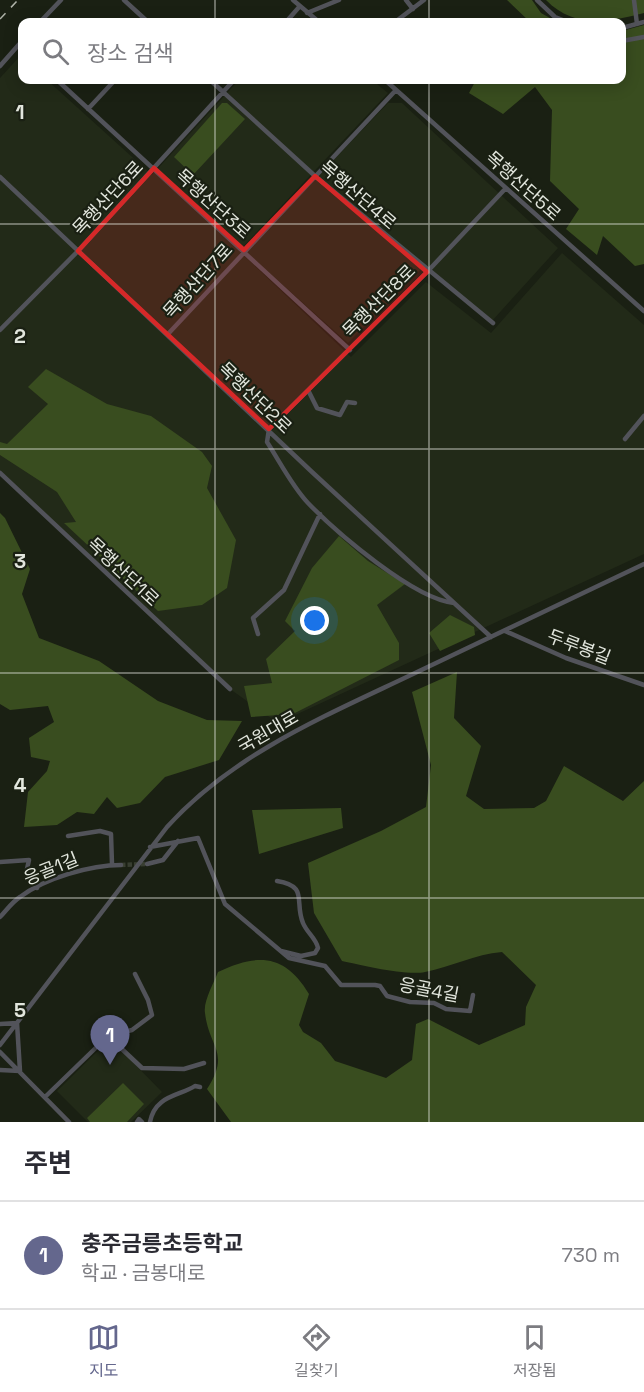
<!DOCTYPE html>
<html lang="ko">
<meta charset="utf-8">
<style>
body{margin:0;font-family:"Space Grotesk","Noto Sans KR",sans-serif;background:#f7f7f7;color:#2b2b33}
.you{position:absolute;left:315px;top:621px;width:21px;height:21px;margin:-15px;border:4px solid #fff;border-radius:50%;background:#1a73e8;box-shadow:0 0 0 9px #1a73e833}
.badge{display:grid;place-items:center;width:39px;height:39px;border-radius:50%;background:#64678d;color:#fff;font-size:20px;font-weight:700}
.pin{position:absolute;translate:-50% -50px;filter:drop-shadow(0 2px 3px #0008)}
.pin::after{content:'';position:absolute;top:32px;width:21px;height:18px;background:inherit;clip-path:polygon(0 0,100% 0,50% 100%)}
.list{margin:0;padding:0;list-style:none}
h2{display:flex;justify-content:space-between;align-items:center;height:78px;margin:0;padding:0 24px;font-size:26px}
h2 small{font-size:20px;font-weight:400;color:#7c7c81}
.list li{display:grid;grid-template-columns:39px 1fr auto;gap:18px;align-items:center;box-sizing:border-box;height:108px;padding:0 24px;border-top:2px solid #e1e1e2}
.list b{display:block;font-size:22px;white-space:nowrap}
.list p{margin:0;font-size:20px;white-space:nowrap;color:#7c7c81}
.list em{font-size:20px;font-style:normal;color:#7c7c81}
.icon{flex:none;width:33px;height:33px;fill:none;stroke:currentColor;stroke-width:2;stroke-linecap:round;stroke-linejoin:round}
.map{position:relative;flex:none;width:644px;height:1122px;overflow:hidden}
.search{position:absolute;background:#fff;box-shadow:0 3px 15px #0003;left:18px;right:18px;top:18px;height:66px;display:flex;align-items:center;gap:15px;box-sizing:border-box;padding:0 21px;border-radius:12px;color:#7c7c81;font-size:22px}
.sheet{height:186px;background:#fff}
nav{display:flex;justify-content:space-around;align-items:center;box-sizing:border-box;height:84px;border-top:2px solid #e1e1e2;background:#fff;font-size:16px;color:#7c7c81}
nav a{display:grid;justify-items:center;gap:3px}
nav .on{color:#64678d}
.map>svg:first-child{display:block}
.built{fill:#222a18}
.green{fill:#394d1f}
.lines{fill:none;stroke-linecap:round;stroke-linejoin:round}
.minor-tunnel{stroke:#383e31;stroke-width:4.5;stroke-dasharray:4.5 2;stroke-linecap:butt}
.minor{stroke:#52535a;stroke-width:4.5}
.rail{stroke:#afb3a9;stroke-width:1.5;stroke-dasharray:8 8;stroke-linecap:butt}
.marked{fill:#d62828;fill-opacity:0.2;stroke:#d62828;stroke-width:4.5;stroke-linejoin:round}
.grid{fill:none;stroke:#e2e6dd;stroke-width:1.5;stroke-opacity:0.55}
.labels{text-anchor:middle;stroke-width:4.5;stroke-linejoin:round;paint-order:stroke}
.street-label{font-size:18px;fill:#e2e6dd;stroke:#1a2013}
.grid-label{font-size:20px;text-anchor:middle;font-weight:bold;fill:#e2e6dd;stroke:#1a2013;stroke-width:4.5;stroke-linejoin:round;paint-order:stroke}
</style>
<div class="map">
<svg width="644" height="1122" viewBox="0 0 644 1122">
<rect width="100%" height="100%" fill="#1a2013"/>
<path class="built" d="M21,55L22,80H47L152,175L239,80H372L388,93L239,251L351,357L426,282L491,333L562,253L644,325V554L278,723L230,689L0,472V78Z
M388,103H402L558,248L492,321L424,266L348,343L246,252Z
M110,1039L162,1092L131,1122H88L57,1091Z"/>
<path class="green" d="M507,0H532L541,13L557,22H530Z
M546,0H644V13C609,22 574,29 546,0Z
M644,25V264L635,266L603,236L597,255L566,229L579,209L550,181L552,110L535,87L503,114L469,93L476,80H622V31Z
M222,103H227L245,119L193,175L174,157Z
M46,369L107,404L151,416L202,452L212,466L207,488L236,540L227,588L202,605L158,611L64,523L76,522L57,492L0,455V442L7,444L48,404L28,387Z
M0,513L5,518L30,569L22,594L39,638L99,661L158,701L207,720L242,721L219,760L165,777L140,803L117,808L107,797L94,814L77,812L57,825L24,827L28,792L47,771L50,761L31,757L29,738L54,722L48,706L10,710L0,704Z
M339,536L368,561L405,584L377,605L399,643V660L293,714L251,717L244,686L272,683L266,659L295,631L285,621L312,568Z
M450,615L474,627L475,635L440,651L429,633Z
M457,672L454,718L481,746L466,796L484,809L534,808L546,801L564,766L623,801L644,781V1122H231L207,1089C231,1052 209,1048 205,1013C203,1001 214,983 218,972C258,953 285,954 309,994L299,1025L303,1032L321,1043L335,1061L386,1078L412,1060L416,1024L428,1019L479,1045L525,1025L526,1007L536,985L502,952C475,954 451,967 425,972C406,976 361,965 342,961L314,913L308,863L381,831L426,807L431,765L412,692Z
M341,808L343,828L259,854L252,810Z
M123,1083L144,1104L127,1122H90L87,1118Z"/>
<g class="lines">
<path class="minor-tunnel" d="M121,865L147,864"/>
<path class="minor" d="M124,0L148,22
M293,0L319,22
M406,0L413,9
M537,0L555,17L568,22
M634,0L637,24
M307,13L339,0
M40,22L61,0
M286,22L300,6
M395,22L424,0
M622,28L644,22
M622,41L644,37
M0,66L22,41
M57,80L350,350
M210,80L315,176L493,323
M385,80L644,311
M88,109L115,80
M0,177L312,472L491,637
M0,330L78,251L234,80
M168,334L396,90
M309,392L317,408L340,415L347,402L355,403
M625,439L644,416
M0,473L230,689
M454,603C414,599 337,533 308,503C292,486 280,462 267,442L269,429L427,272L506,188
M505,631L566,658L644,685
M258,634L253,618L284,590L320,514
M68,836L100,831L111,834L112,864
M150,847L198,838L225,904L289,958L325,966L341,985H375L380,986L387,996L410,1002L434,1003L446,1009L470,1011L473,995
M0,862L29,860L27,869L37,888
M147,864L163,860L178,841
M277,881C309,886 294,902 303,923C307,933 316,938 318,948L315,953L301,956L281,951
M0,917C6,911 12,902 20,897C45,878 91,865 121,865
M17,1023L20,1071
M0,1024L17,1023
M108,1036L142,1068L184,1069L204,1063
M0,1045L167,827C233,754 325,716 413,674C490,638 567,601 644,564
M0,1052L69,1122
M0,1070L20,1071
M45,1097L108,1036L132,1030L152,1015L148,1000L135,974
M137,1122L139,1119L142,1122
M150,1122C155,1095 180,1096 195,1086L200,1087"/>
<path class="rail" d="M0,19L18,0"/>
</g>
<path class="marked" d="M154,168L244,250L315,176L427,272L269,429L78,251Z"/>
<path class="grid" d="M215,0V22M429,0V22M215,80V1122M429,80V1122M0,224H644M0,449H644M0,673H644M0,898H644"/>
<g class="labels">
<g class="street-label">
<text transform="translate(523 186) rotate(42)" y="6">목행산단5로</text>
<text transform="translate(358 195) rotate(41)" y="6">목행산단4로</text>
<text transform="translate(108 198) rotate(-47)" y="6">목행산단6로</text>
<text transform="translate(213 204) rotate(42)" y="6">목행산단3로</text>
<text transform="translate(198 281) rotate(-48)" y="6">목행산단7로</text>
<text transform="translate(379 301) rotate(-45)" y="6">목행산단8로</text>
<text transform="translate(255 398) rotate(44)" y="6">목행산단2로</text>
<text transform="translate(123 572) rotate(43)" y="6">목행산단1로</text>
<text transform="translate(579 647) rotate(21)" y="6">두루봉길</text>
<text transform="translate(268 732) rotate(-30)" y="6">국원대로</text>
<text transform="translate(51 869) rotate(-22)" y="6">응골1길</text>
<text transform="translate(429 990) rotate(11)" y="6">응골4길</text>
</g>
</g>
<g class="grid-label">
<text x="20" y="119">1</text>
<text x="20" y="343">2</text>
<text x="20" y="568">3</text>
<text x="20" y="792">4</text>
<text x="20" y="1017">5</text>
</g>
</svg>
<div class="you"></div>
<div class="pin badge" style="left:110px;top:1065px">1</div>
<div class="search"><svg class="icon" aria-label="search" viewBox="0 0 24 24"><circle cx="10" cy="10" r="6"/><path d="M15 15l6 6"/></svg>장소 검색</div>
</div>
<section class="sheet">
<h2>주변<small></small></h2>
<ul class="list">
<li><span class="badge">1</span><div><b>충주금릉초등학교</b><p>학교 · 금봉대로</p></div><em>730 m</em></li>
</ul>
</section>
<nav>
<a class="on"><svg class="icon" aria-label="map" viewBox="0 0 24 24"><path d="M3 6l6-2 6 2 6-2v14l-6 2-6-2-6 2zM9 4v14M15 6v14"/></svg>지도</a>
<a><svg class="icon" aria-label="directions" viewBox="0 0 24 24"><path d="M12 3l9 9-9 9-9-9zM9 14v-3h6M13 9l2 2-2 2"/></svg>길찾기</a>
<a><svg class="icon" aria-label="saved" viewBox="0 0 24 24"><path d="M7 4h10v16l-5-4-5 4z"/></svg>저장됨</a>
</nav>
